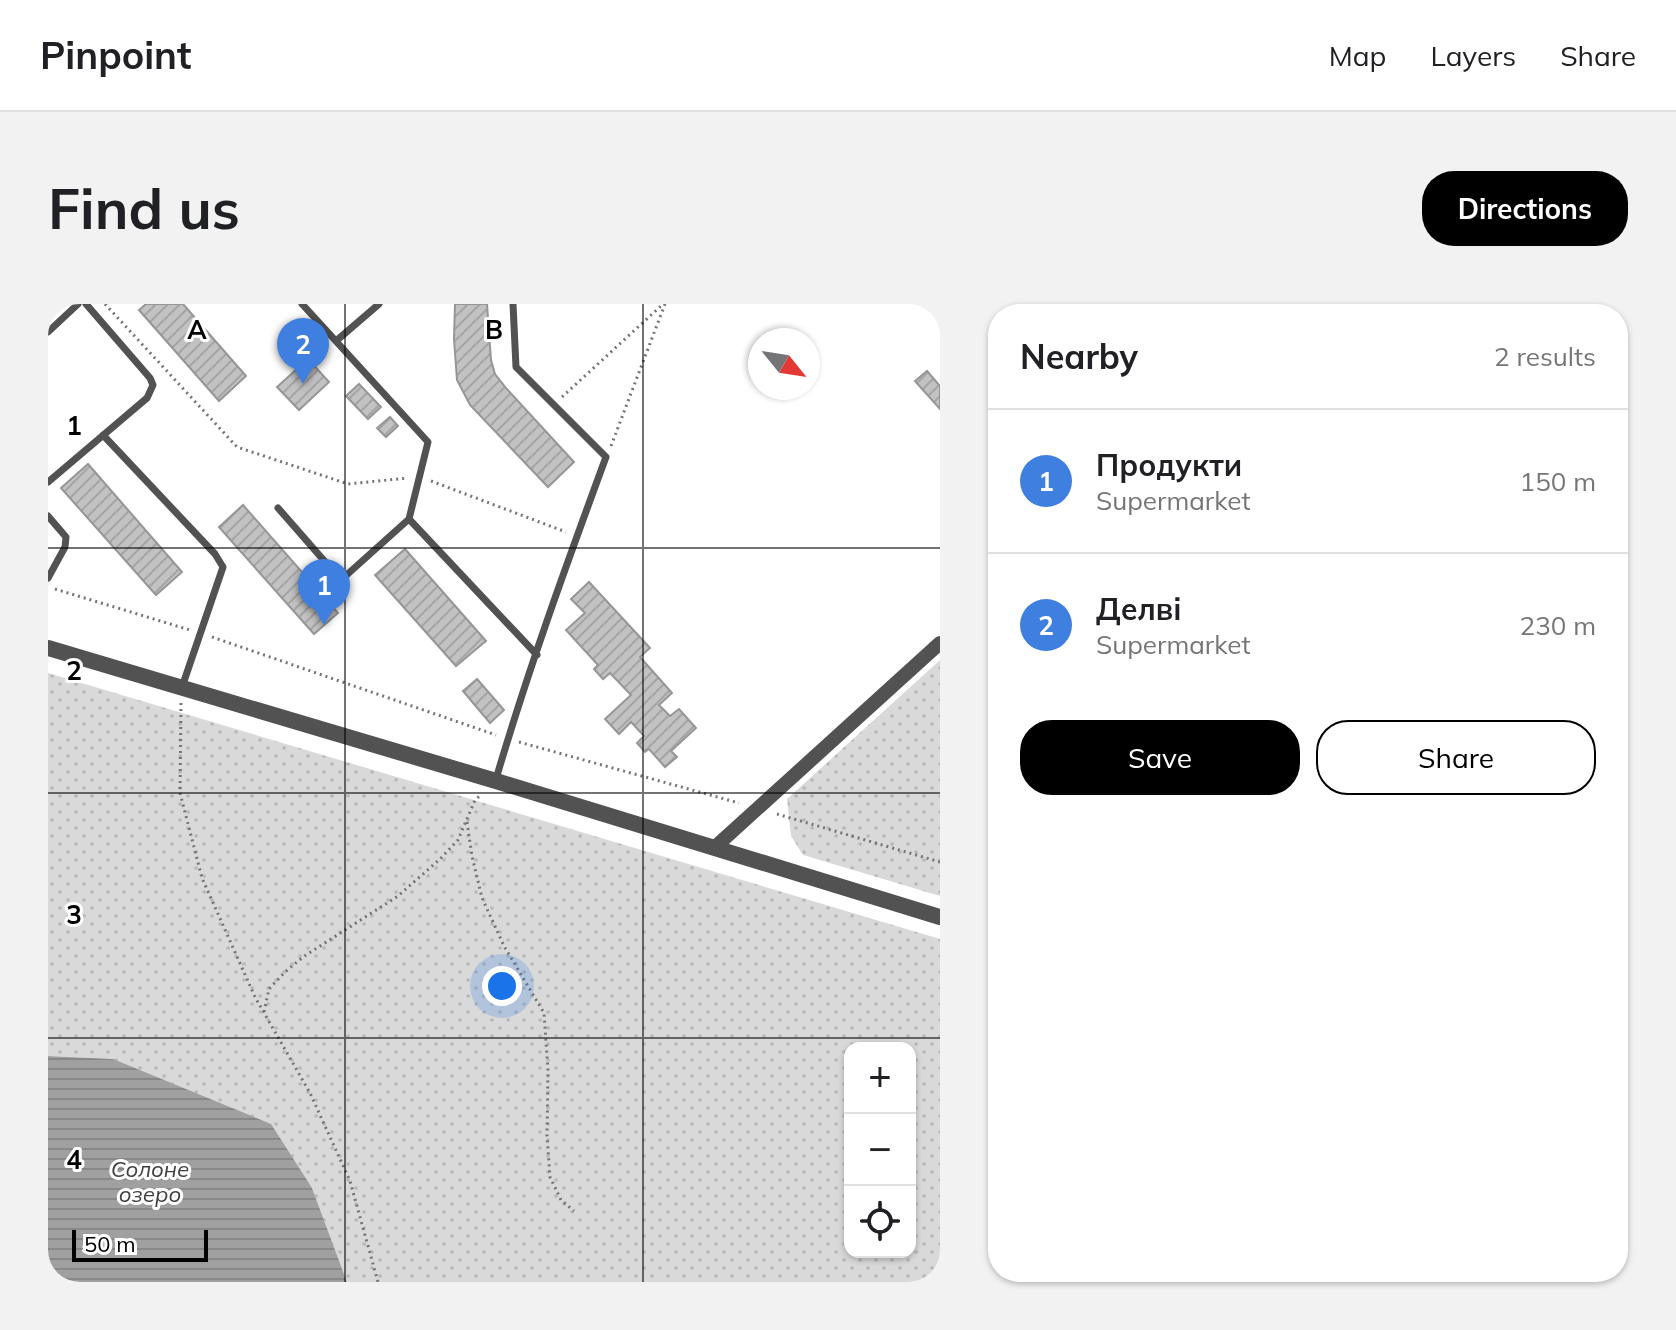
<!DOCTYPE html>
<meta charset="utf-8">
<style>
body{margin:0;font-family:Mulish,sans-serif;background:#f2f2f2;color:#202124}
.controls{position:absolute;right:24px;bottom:24px;display:grid;overflow:hidden;border-radius:16px;box-shadow:0 2px 6px #0004}
.controls button{width:72px;height:72px;display:grid;place-items:center;padding:0;border:0;border-bottom:2px solid #e0e0e0;background:#fff;color:#202124;font:40px sans-serif}
.compass{position:absolute;left:700px;top:24px;width:72px;height:72px;border-radius:50%;background:#fff;box-shadow:0 2px 6px #0004;rotate:120deg}
.scale{position:absolute;left:24px;bottom:20px;width:136px;box-sizing:border-box;padding-left:8px;border:4px solid #000;border-top:0;font-size:22px;line-height:28px;white-space:nowrap;color:#000;-webkit-text-stroke:6px #fff;paint-order:stroke}
.you{position:absolute;left:454px;top:682px;width:28px;height:28px;margin:-20px;border:6px solid #fff;border-radius:50%;background:#1a73e8;box-shadow:0 0 0 12px #1a73e833}
.badge{display:grid;place-items:center;width:52px;height:52px;border-radius:50%;background:#000;color:#fff;font-size:26px;font-weight:700}
.pin{position:absolute;translate:-50% -66px;filter:drop-shadow(0 2px 4px #0008)}
.pin::after{content:'';position:absolute;top:42px;width:28px;height:24px;background:inherit;clip-path:polygon(0 0,100% 0,50% 100%)}
.list{margin:0;padding:0;list-style:none}
h2{display:flex;justify-content:space-between;align-items:center;height:104px;margin:0;padding:0 32px;font-size:34px}
h2 small{font-size:26px;font-weight:400;color:#757577}
.list li{display:grid;grid-template-columns:52px 1fr auto;gap:24px;align-items:center;box-sizing:border-box;height:144px;padding:0 32px;border-top:2px solid #e0e0e0}
.list b{display:block;font-size:30px;white-space:nowrap}
.list p{margin:0;font-size:26px;white-space:nowrap;color:#757577}
.list em{font-size:26px;font-style:normal;color:#757577}
.actions{display:flex;gap:16px;padding:24px 32px}
.actions a{flex:1;padding:18px 0;border:2px solid #000;border-radius:32px;text-align:center;font-size:28px;color:#000}
.actions .main{background:#000;color:#fff}
.icon{flex:none;width:44px;height:44px;fill:none;stroke:currentColor;stroke-width:2;stroke-linecap:round;stroke-linejoin:round}
.map{position:relative;flex:none;width:892px;height:978px;overflow:hidden;border-radius:32px}
header{display:flex;align-items:center;gap:48px;box-sizing:border-box;height:112px;padding:0 40px;background:#fff;border-bottom:2px solid #e0e0e0}
header strong{font-size:38px}
nav{display:flex;gap:44px;margin-inline-start:auto;font-size:28px}
.intro{display:flex;align-items:center;justify-content:space-between;box-sizing:border-box;height:192px;padding:0 48px}
h1{margin:0;font-size:56px}
.button{padding:20px 36px;border-radius:32px;background:#000;color:#fff;font-size:28px;font-weight:700}
main{display:flex;gap:48px;padding:0 48px}
aside{flex:1;background:#fff;border-radius:32px;box-shadow:0 2px 6px #0004}
.map>svg:first-child{display:block}
.grass{fill:url(#grass-dots);fill-rule:evenodd}
.water{fill:url(#water-rules)}
.building{fill:url(#building-hatch);stroke:#969696;stroke-width:2}
.lines{fill:none;stroke-linecap:round;stroke-linejoin:round}
.path{stroke:#747474;stroke-width:3;stroke-dasharray:2 4;stroke-linecap:butt}
.service{stroke:#525252;stroke-width:7}
.minor{stroke:#525252;stroke-width:14}
.tertiary{stroke:#525252;stroke-width:16}
.grid{fill:none;stroke:#000;stroke-width:2;stroke-opacity:0.55}
.labels{text-anchor:middle;stroke-width:6;stroke-linejoin:round;paint-order:stroke}
.water-label{font-size:22px;font-style:italic;fill:#414141;stroke:#fff}
.grid-label{font-size:26px;text-anchor:middle;font-weight:bold;fill:#000;stroke:#fff;stroke-width:6;stroke-linejoin:round;paint-order:stroke}
</style>
<header>
<strong>Pinpoint</strong>
<nav><a>Map</a><a>Layers</a><a>Share</a></nav>
</header>
<div class="intro"><h1>Find us</h1><a class="button">Directions</a></div>
<main>
<div class="map">
<svg width="892" height="978" viewBox="0 0 892 978">
<defs>
<pattern id="grass-dots" width="8" height="8" patternUnits="userSpaceOnUse" patternTransform="scale(2)"><rect width="8" height="8" fill="#d9d9d9"/><path d="M2 2h.1M6 6h.1" fill="none" stroke="#b8b8b8" stroke-width="1.8" stroke-linecap="round"/></pattern>
<pattern id="water-rules" width="6" height="5" patternUnits="userSpaceOnUse" patternTransform="scale(2)"><rect width="6" height="5" fill="#a0a0a0"/><path d="M0 2.5h6" fill="none" stroke="#888"/></pattern>
<pattern id="building-hatch" width="6" height="6" patternUnits="userSpaceOnUse" patternTransform="scale(2)"><rect width="6" height="6" fill="#c2c2c2"/><path d="M-1 1l2-2M0 6l6-6M5 7l2-2" fill="none" stroke="#a5a5a5"/></pattern>
</defs>
<rect width="100%" height="100%" fill="#fff"/>
<path class="grass" d="M892,356V592L755,551L743,532L739,495Z
M0,369L892,635V978H299L264,884L65,755L0,752ZM802,744H862V948H802Z"/>
<path class="water" d="M0,752L65,755L223,820L264,884L299,978H0Z"/>
<path class="building" d="M98,0H135L198,72L171,97L91,6Z
M407,0H439L443,56L447,70L458,84L526,158L500,183L422,101L409,76L406,35Z
M260,55L281,78L251,106L229,83Z
M879,67L892,82V105L867,77Z
M311,80L333,103L320,115L298,92Z
M342,113L350,122L338,133L329,124Z
M40,160L134,268L108,291L13,184Z
M195,201L290,309L266,330L171,223Z
M357,245L438,337L408,362L327,271Z
M541,278L602,344L592,353L624,389L611,401L622,412L631,405L648,424L623,447L629,453L617,463L601,445L597,448L589,439L596,432L583,418L571,430L557,415L583,391L562,369L555,375L546,365L550,361L518,326L537,309L523,295Z
M429,375L456,406L442,419L415,387Z"/>
<g class="lines">
<path class="path" d="M57,0L189,143L300,180L360,174
M514,93L614,1
M563,142L617,0
M383,177L518,228
M7,285L142,326
M164,333L448,431
M133,399L132,489L154,574L207,693L262,789L302,877L330,978
M471,438L691,499
M729,510L892,558
M419,518L424,552L434,594L456,642L496,709L500,766L499,832L502,873L513,896L526,907
M216,708L221,685L237,668L255,653L350,592L392,555L410,536L427,496L433,491"/>
<path class="service" d="M254,0L380,138L361,215L489,351
M0,28L30,0
M288,37L331,0
M55,131L167,250L175,263L134,383
M0,178L99,94L105,81L102,74L38,0
M230,204L293,276L361,215
M0,212L18,233L17,243L0,274
M448,475C480,366 519,259 558,153L468,63L465,0"/>
<path class="minor" d="M666,544L892,339"/>
<path class="tertiary" d="M0,344L448,477L892,613"/>
</g>
<path class="grid" d="M297,0V978M595,0V978M0,244H892M0,489H892M0,734H892"/>
<g class="labels">
<g class="water-label">
<text x="102" y="873">Солоне<tspan x="102" dy="25">озеро</tspan></text>
</g>
</g>
<g class="grid-label">
<text x="149" y="35">A</text>
<text x="446" y="35">B</text>
<text x="26" y="131">1</text>
<text x="26" y="376">2</text>
<text x="26" y="620">3</text>
<text x="26" y="865">4</text>
</g>
</svg>
<div class="controls">
<button>+</button>
<button>−</button>
<button><svg class="icon" aria-label="locate" viewBox="0 0 24 24"><circle cx="12" cy="12" r="6"/><path d="M12 2v4M12 18v4M2 12h4M18 12h4"/></svg></button>
</div>
<svg class="compass" viewBox="-18 -18 36 36"><path d="M0-13l5 13h-10z" fill="#e53935"/><path d="M0 13l5-13h-10z" fill="#757577"/></svg>
<div class="scale">50 m</div>
<div class="you"></div>
<div class="pin badge" style="left:276px;top:321px;background:#3f7fe0">1</div>
<div class="pin badge" style="left:255px;top:80px;background:#3f7fe0">2</div>
</div>
<aside>
<h2>Nearby<small>2 results</small></h2>
<ul class="list">
<li><span class="badge" style="background:#3f7fe0">1</span><div><b>Продукти</b><p>Supermarket</p></div><em>150 m</em></li>
<li><span class="badge" style="background:#3f7fe0">2</span><div><b>Делві</b><p>Supermarket</p></div><em>230 m</em></li>
</ul>
<div class="actions"><a class="main">Save</a><a>Share</a></div>
</aside>
</main>
